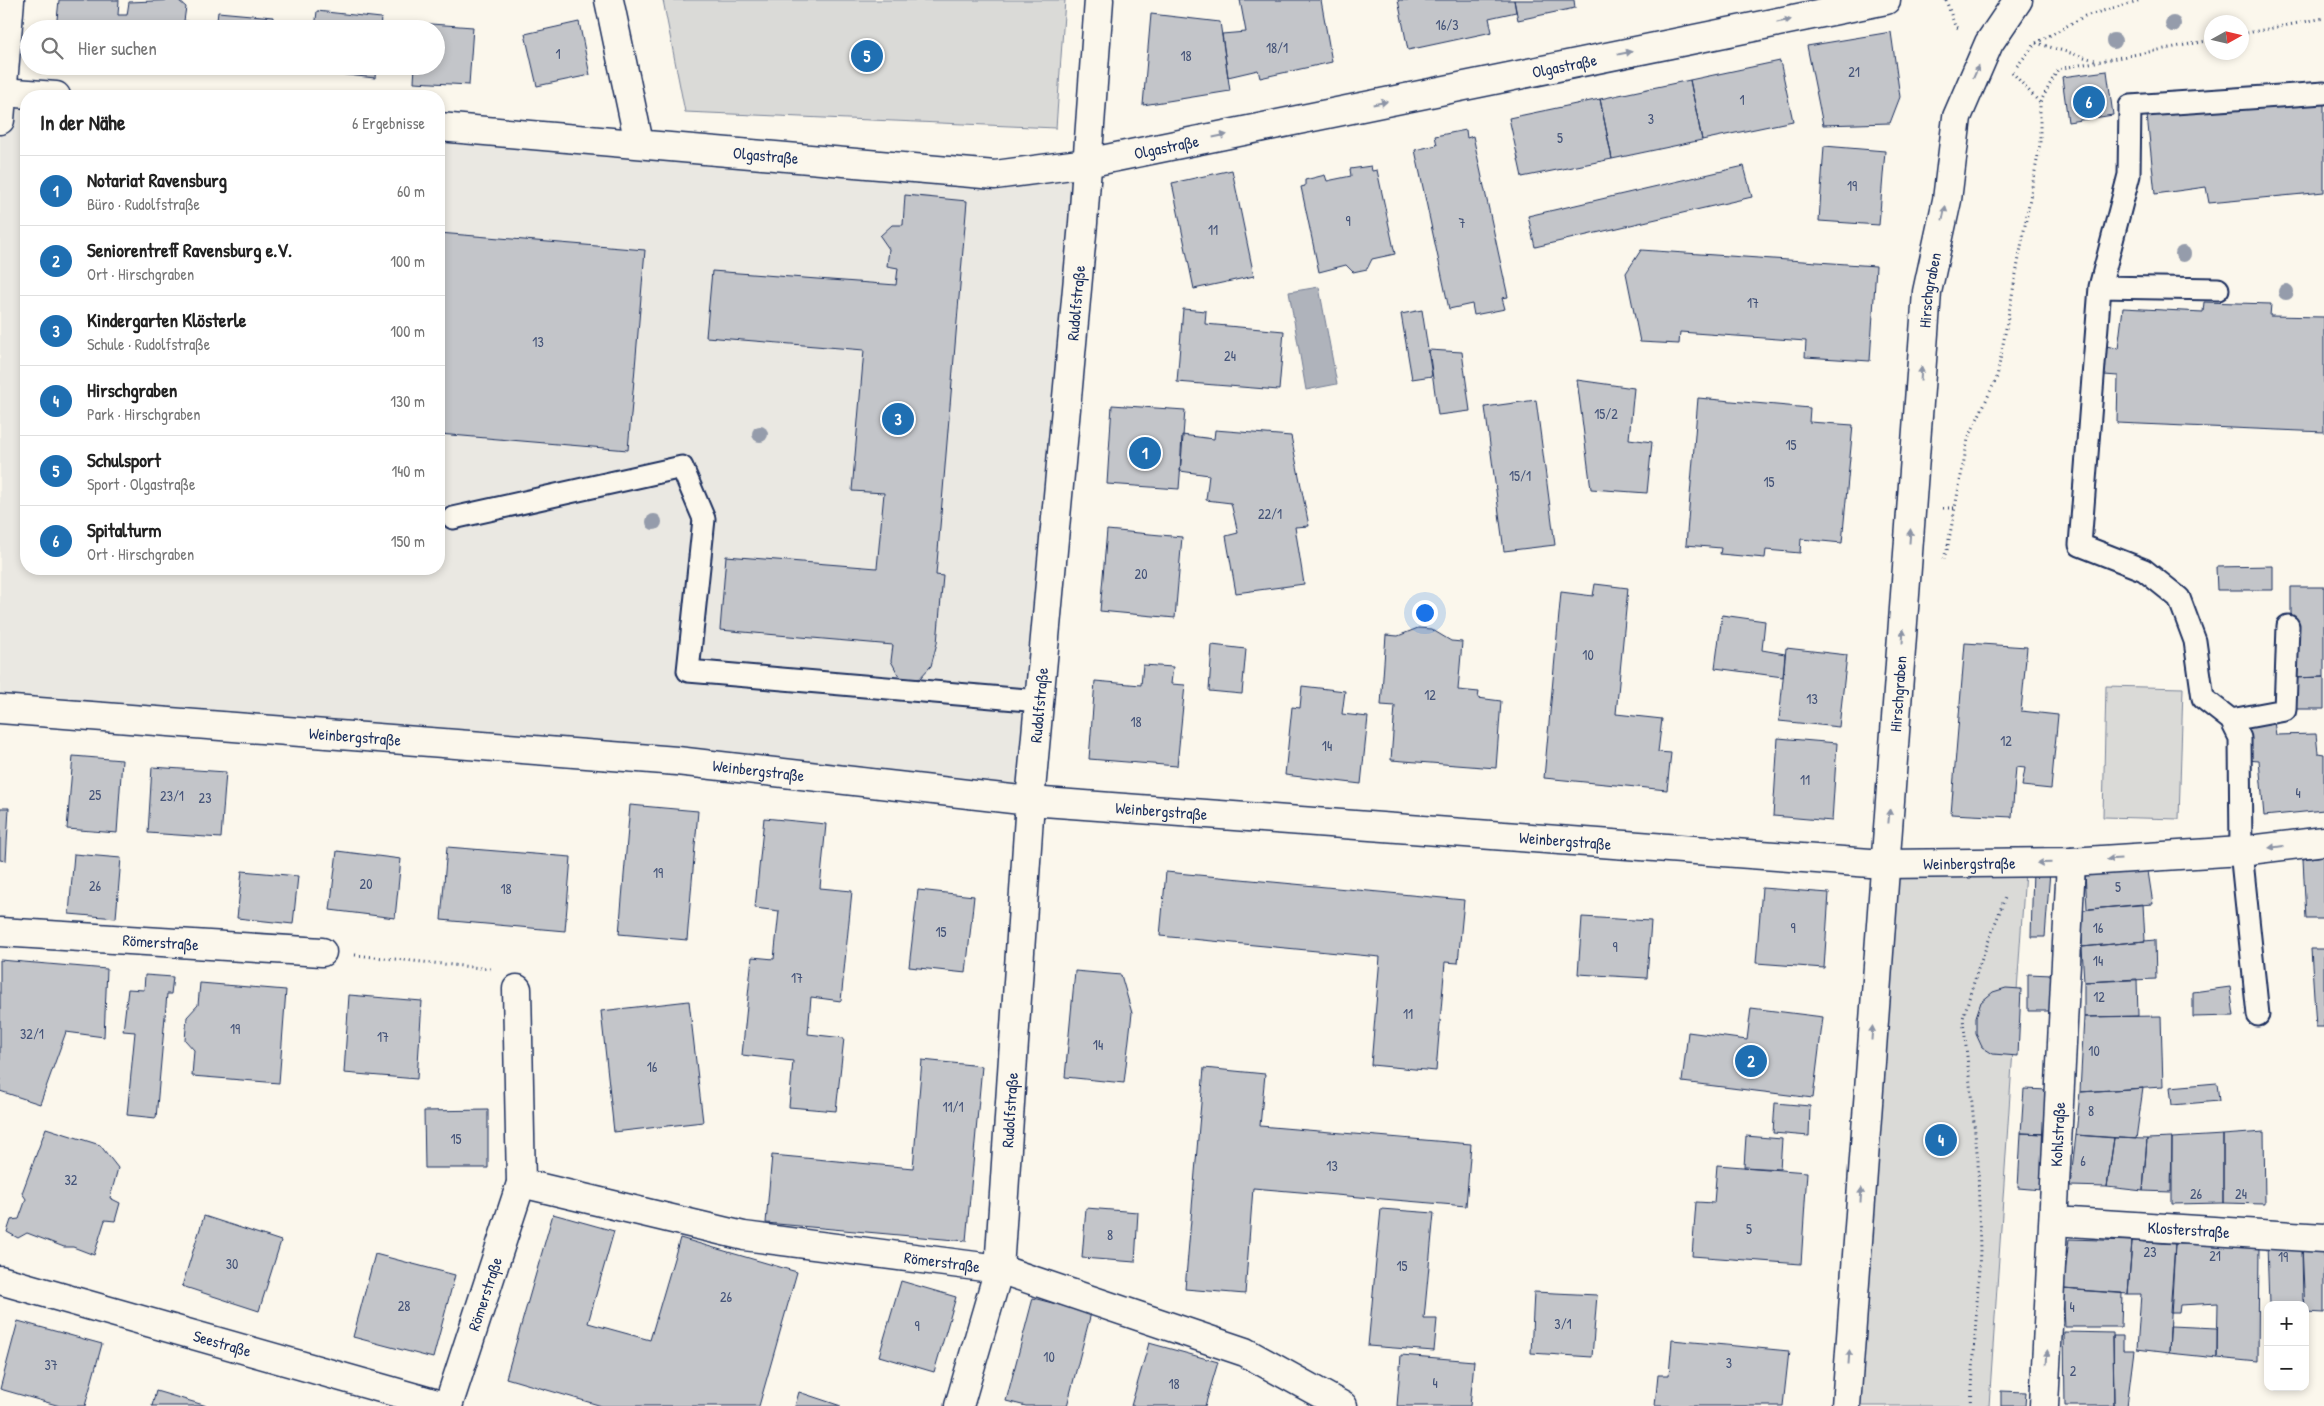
<!DOCTYPE html>
<html lang="de">
<meta charset="utf-8">
<style>
body{margin:0;font-family:"Patrick Hand",sans-serif;background:#f6f6f6;color:#222}
.controls{position:absolute;right:15px;bottom:15px;display:grid;overflow:hidden;border-radius:10px;box-shadow:0 2px 8px #0003}
.controls button{width:45px;height:45px;display:grid;place-items:center;padding:0;border:0;border-bottom:1px solid #e0e0e0;background:#fff;color:#222;font:25px sans-serif}
.compass{position:absolute;left:2204px;top:15px;width:45px;height:45px;border-radius:50%;background:#fff;box-shadow:0 2px 8px #0003;rotate:82deg}
.you{position:absolute;left:1424px;top:612px;width:18px;height:18px;margin:-12px;border:4px solid #fff;border-radius:50%;background:#1a73e8;box-shadow:0 0 0 8px #1a73e833}
.badge{display:grid;place-items:center;width:32px;height:32px;border-radius:50%;background:#1f6fb2;color:#fff;font-size:16px;font-weight:700}
.pin{position:absolute;translate:-50% -50%;border:2px solid #fff;box-shadow:0 1px 5px #0006}
.list{margin:0;padding:0;list-style:none}
h2{display:flex;justify-content:space-between;align-items:center;height:65px;margin:0;padding:0 20px;font-size:21px}
h2 small{font-size:16px;font-weight:400;color:#767676}
.list li{display:grid;grid-template-columns:32px 1fr auto;gap:15px;align-items:center;box-sizing:border-box;height:70px;padding:0 20px;border-top:1px solid #e0e0e0}
.list b{display:block;font-size:19px;white-space:nowrap}
.list p{margin:0;font-size:16px;white-space:nowrap;color:#767676}
.list em{font-size:16px;font-style:normal;color:#767676}
.icon{flex:none;width:28px;height:28px;fill:none;stroke:currentColor;stroke-width:2;stroke-linecap:round;stroke-linejoin:round}
.map{position:relative;flex:none;width:2324px;height:1406px;overflow:hidden}
.search{position:absolute;background:#fff;box-shadow:0 2px 8px #0003;left:20px;top:20px;width:425px;height:55px;display:flex;align-items:center;gap:12px;box-sizing:border-box;padding:0 18px;border-radius:28px;color:#767676;font-size:19px}
.panel{position:absolute;background:#fff;box-shadow:0 2px 8px #0003;left:20px;top:90px;width:425px;height:485px;border-radius:20px}
.map>svg:first-child{display:block}
.built{fill:#eae8e2}
.green{fill:#dadad7;stroke:#7a849a}
.water{fill:#afb3bb;stroke:#747e96}
.building{fill:#c3c5c9;stroke:#1b2f5e}
.lines{fill:none;stroke-linecap:round;stroke-linejoin:round}
.service-casing{stroke:#1b2f5e;stroke-width:25}
.minor-casing{stroke:#1b2f5e;stroke-width:31}
.path{stroke:#1b2f5e;stroke-width:3;stroke-dasharray:1 4;stroke-linecap:butt}
.service{stroke:#fbf7ec;stroke-width:21}
.minor{stroke:#fbf7ec;stroke-width:28}
.tree{fill:#959cab}
.oneway{fill:#8b93a5}
.labels{text-anchor:middle;stroke-width:5;stroke-linejoin:round;paint-order:stroke}
.number-label{font-size:14px;fill:#455479}
.street-label{font-size:16px;fill:#1b2f5e;stroke:#fbf7ec}
</style>
<div class="map">
<svg width="2324" height="1406" viewBox="0 0 2324 1406">
<rect width="100%" height="100%" fill="#fbf7ec"/>
<filter id="ink" filterUnits="userSpaceOnUse"><feTurbulence type="fractalNoise" baseFrequency=".02" numOctaves="2"/><feDisplacementMap in="SourceGraphic" scale="10" xChannelSelector="R" yChannelSelector="G"/><feConvolveMatrix kernelMatrix="1 2 1 2 8 2 1 2 1" color-interpolation-filters="sRGB"/></filter>
<g filter="url(#ink)">
<path class="built" d="M26,96V569H439V127L995,175L1087,163L1030,801L0,709V120Z"/>
<path class="green" d="M663,0H1065L1056,128L685,112Z
M2106,686L2183,688L2179,819L2103,817Z
M2025,872L1989,1406H1857L1893,873Z"/>
<path class="water" d="M1319,287L1337,384L1306,390L1289,292Z"/>
<path class="building" d="M59,0H119L118,15H127L129,2L178,0L186,7L184,21L195,22L194,29H56Z
M1240,0H1321L1332,62L1260,78L1258,70L1228,77L1222,34L1246,32Z
M1398,0H1514L1516,12L1489,18L1492,32L1408,50Z
M1514,0H1574L1575,8L1518,20Z
M317,11L381,18L380,29H315Z
M218,12L273,17L272,29H216Z
M1151,14L1220,22L1230,91L1143,105Z
M579,22L590,75L537,86L525,34Z
M417,23L473,27L469,85L414,82L415,66H436V29H417Z
M1891,32L1900,97L1890,123L1823,125L1807,46Z
M1780,61L1793,121L1702,140L1690,80Z
M214,66H268L267,71Z
M311,66H376L375,78L311,71Z
M2107,71L2113,115L2068,122L2062,77Z
M1690,80L1702,140L1612,159L1600,99Z
M1600,99L1612,159L1522,177L1509,118Z
M2324,101V192L2209,203L2206,187L2155,194L2147,115Z
M1466,130L1467,138L1473,136L1508,297L1502,298L1505,309L1474,315L1472,304L1449,309L1415,150L1437,145L1435,136Z
M1824,146L1885,151L1879,225L1819,221Z
M1371,166L1372,171L1377,170L1395,254L1372,259L1367,269L1353,272L1346,265L1319,272L1301,187L1305,186V180L1325,175L1327,181L1351,176L1350,169Z
M1744,166L1752,197L1535,247L1528,216Z
M1232,170L1254,276L1194,289L1172,183Z
M905,195L967,201L936,575L943,576L937,643L931,666L919,679L900,678L891,661L893,645L720,630L726,556L877,568L884,493L852,491L864,350L706,337L712,271L896,285L898,268L887,266L889,249L880,236L892,225H903Z
M439,233L645,250L628,450L439,434Z
M1641,250L1876,266L1870,361L1805,357L1806,341L1680,332L1679,344L1640,342L1626,273Z
M2204,302L2271,304L2270,316L2324,317V432L2117,423L2118,376L2104,375L2107,346L2118,349L2123,308L2203,312Z
M1183,309L1206,311L1205,324L1284,331L1279,390L1177,382Z
M1422,310L1432,376L1412,379L1401,314Z
M1429,350L1462,352L1470,411L1438,415Z
M1577,380L1634,388L1629,439L1652,442L1647,493L1591,489Z
M1698,398L1810,408L1809,422L1853,425L1842,543L1801,539L1800,553L1766,550L1765,558L1720,554L1721,548L1686,545Z
M1536,400L1555,545L1504,551L1485,407Z
M1112,405L1185,410L1179,489L1107,484Z
M1215,430L1291,436L1309,526L1295,527L1304,584L1236,593L1226,536L1238,533L1231,503L1206,500L1209,475L1180,471L1182,435L1214,439Z
M1107,530L1182,537L1175,618L1100,611Z
M2273,566V590H2217L2216,567Z
M1595,584L1628,588L1616,714L1662,719L1658,752L1671,753L1667,790L1544,778L1561,592L1593,596Z
M2291,587H2324V677L2291,678Z
M1722,615L1765,621L1762,650L1785,654L1783,677L1715,668Z
M1418,628L1431,629L1451,641L1462,642L1458,690L1479,692L1478,698L1501,701L1496,768L1391,760L1395,706L1381,705L1386,635L1398,636Z
M1965,643L2027,647L2021,711L2058,715L2051,789L2022,786L2025,768L2016,767L2012,817L1951,814Z
M1212,645L1246,649L1242,694L1209,691Z
M1786,648L1847,655L1839,727L1779,721Z
M1143,665L1173,667L1171,684L1185,685L1177,766L1089,759L1095,681L1141,685Z
M2324,677V709H2293L2291,678Z
M1302,686L1345,691L1342,714L1368,717L1361,784L1285,775L1292,707L1300,708Z
M2247,722H2274L2276,735L2316,734L2318,753L2324,754V810L2264,816L2259,761L2246,760Z
M1778,738L1837,743L1832,821L1773,816Z
M73,756L122,760L117,833L67,829Z
M152,767L226,772L221,838L148,833Z
M630,805L698,811L687,940L619,934Z
M0,808H9L6,861L0,860Z
M764,818L826,824L820,888L852,891L841,1001L811,997L808,1034L844,1038L836,1111L789,1107L793,1061L742,1055L752,957L774,959L779,911L755,908Z
M447,847L571,857L565,931L441,920Z
M337,851L401,859L395,918L330,910Z
M74,854L121,858L116,918L69,914Z
M2324,856V919H2306L2303,859Z
M2147,865L2153,904L2087,909L2085,871Z
M2033,870L2050,871L2045,937H2031Z
M242,871L298,876L293,924L237,918Z
M1166,872L1464,900L1458,963L1445,962L1436,1071L1371,1065L1380,957L1160,936Z
M1762,888L1829,893L1824,968L1756,963Z
M918,890L974,896L966,973L909,967Z
M2143,904L2145,941L2082,947L2083,910Z
M1582,917L1651,921L1647,978L1578,974Z
M2155,940L2156,979L2084,982L2082,947Z
M2311,949H2324V1027H2316Z
M0,960L107,969L104,1037L66,1032L40,1104L0,1091Z
M1075,971L1121,975L1132,1013L1124,1083L1065,1077Z
M2028,974L2052,975V1011H2028Z
M145,975L173,977L171,994H167L156,1118L127,1115L135,1032L123,1031L128,989L144,990Z
M2137,979L2138,1016L2084,1017V982Z
M200,983L286,990L279,1083L192,1076L194,1050L185,1040L187,1017L198,1005Z
M2230,987L2234,1016L2193,1017V992Z
M2006,988L2021,989L2018,1056L1993,1054L1982,1047L1976,1034V1017L1981,1002L1993,992Z
M349,995L422,1001L417,1079L344,1073Z
M689,1001L703,1122L614,1132L601,1011Z
M1751,1008L1823,1017L1813,1098L1682,1082L1688,1032L1747,1040Z
M2161,1016L2163,1087L2080,1092L2084,1017Z
M922,1060L982,1066L966,1241L766,1223L772,1155L913,1168Z
M1204,1068L1265,1074L1260,1126L1471,1144L1466,1206L1253,1188L1245,1294L1185,1289Z
M2217,1083L2219,1101L2172,1105L2170,1087Z
M2143,1088L2136,1139L2076,1135L2080,1092Z
M2024,1089L2048,1090L2046,1134L2021,1133Z
M1775,1103L1810,1106L1809,1136L1773,1133Z
M488,1110V1168H425L424,1111Z
M46,1128L100,1145L118,1168L110,1198L120,1203L115,1221L105,1220L94,1255L73,1247H64L27,1233L18,1238L7,1232L11,1220L19,1219L26,1199L22,1193Z
M2264,1132L2265,1204L2223,1203V1135Z
M2021,1133L2046,1134L2042,1190L2018,1188Z
M2076,1135L2114,1138L2107,1187L2070,1186Z
M2223,1135V1203L2172,1204V1138Z
M1746,1136L1782,1139L1780,1169L1744,1167Z
M2114,1138L2147,1139L2143,1191L2107,1187Z
M2172,1138L2171,1192L2143,1191L2147,1139Z
M1717,1165L1807,1172L1801,1264L1692,1256L1696,1202L1714,1203Z
M1086,1208L1138,1212L1135,1262L1082,1258Z
M1381,1209L1434,1213L1424,1319H1437L1434,1351L1368,1346Z
M553,1214L614,1231L588,1323L650,1340L680,1238L797,1272L759,1406H602L506,1378Z
M204,1216L281,1241L259,1311L182,1286Z
M2069,1239L2132,1241L2128,1294L2063,1289Z
M2132,1241L2175,1244L2169,1353L2137,1349L2141,1294H2128Z
M2267,1243L2302,1246L2303,1305H2269Z
M2175,1244H2259L2258,1362L2217,1358L2218,1303L2180,1305L2179,1313H2170Z
M2302,1246L2324,1247V1313L2305,1312Z
M375,1254L455,1275L433,1358L353,1337Z
M901,1281L956,1297L934,1372L879,1356Z
M2063,1289L2122,1293L2121,1327H2065Z
M1534,1292L1597,1295L1592,1357L1531,1353Z
M1033,1298L1091,1313L1067,1406H1026L1006,1401Z
M18,1321L102,1344L85,1406H60L0,1389Z
M2170,1326L2217,1328V1358L2169,1353Z
M2064,1332L2113,1333L2114,1406H2065Z
M2113,1336H2123V1350H2134L2127,1406H2114Z
M1672,1340L1789,1351L1783,1406H1655L1658,1375H1669Z
M1149,1343L1218,1362L1205,1406H1131Z
M1401,1355L1474,1361L1470,1406H1397Z
M156,1391L207,1406H152Z
M2001,1391L2026,1392L2025,1406H2001Z
M799,1392L841,1406H795Z"/>
<g class="lines">
<defs>
<path id="service" d="M2100,287L2218,289
M453,518L682,467L704,519L688,671L1039,701
M2231,720L2285,710L2288,626
M2258,1015L2241,851L2240,738L2231,720L2203,698L2195,641L2179,598L2144,570L2080,545L2100,287L2129,175L2130,106L2324,93"/>
<g id="minor">
<path d="M609,0L639,143"/>
<path d="M2,92L56,96"/>
<path d="M0,120L10,0"/>
<path id="s1" d="M439,127L995,175L1087,163L1886,0"/>
<path id="s2" d="M0,709L677,761L1030,801L1884,864L2071,862L2241,851L2324,841"/>
<path id="s3" d="M0,932L322,952"/>
<path id="s4" d="M521,1183L744,1236L999,1269L1245,1352L1343,1406"/>
<path id="s5" d="M2054,1221L2324,1238"/>
<path id="s6" d="M0,1280L444,1406"/>
<path id="s7" d="M448,1406L521,1183L517,989"/>
<path id="s8" d="M959,1406L999,1269L1030,801L1083,223L1099,0"/>
<path id="s9" d="M1846,1406L1927,292L1947,200L1957,117L1989,43L2018,0"/>
<path id="s10" d="M2044,1406L2071,862"/>
</g>
</defs>
<use href="#service" class="service-casing"/>
<use href="#minor" class="minor-casing"/>
<path class="path" d="M1946,0L1955,26L1960,29
M2242,34L2324,18
M2036,43L2098,61
M2017,66L2036,43L2085,16L2141,0
M2012,72L2040,103
M1943,508H1955
M1943,559L1947,550L1968,439L1997,377L2040,144V103L2058,69L2212,40
M355,955L491,969
M1971,1406L1980,1251L1978,1161L1963,1018L1978,969L2006,895"/>
<use href="#service" class="service"/>
<use href="#minor" class="minor"/>
</g>
<g class="tree">
<circle cx="2173" cy="24" r="8"/>
<circle cx="2114" cy="41" r="8"/>
<circle cx="2183" cy="254" r="8"/>
<circle cx="2286" cy="292" r="8"/>
<circle cx="760" cy="434" r="8"/>
<circle cx="654" cy="522" r="8"/>
</g>
<defs><path id="oneway-solid" d="M-6-.8H1V-3.2L6.5 0L1 3.2V.8H-6Z" transform="scale(1.25)"/></defs>
<g class="oneway">
<use href="#oneway-solid" transform="translate(1784 21) rotate(-11)"/>
<use href="#oneway-solid" transform="translate(1625 53) rotate(-11)"/>
<use href="#oneway-solid" transform="translate(1976 72) rotate(-66)"/>
<use href="#oneway-solid" transform="translate(1380 103) rotate(-11)"/>
<use href="#oneway-solid" transform="translate(1220 136) rotate(-11)"/>
<use href="#oneway-solid" transform="translate(1944 213) rotate(-78)"/>
<use href="#oneway-solid" transform="translate(1921 374) rotate(-86)"/>
<use href="#oneway-solid" transform="translate(1910 536) rotate(-86)"/>
<use href="#oneway-solid" transform="translate(1903 636) rotate(-86)"/>
<use href="#oneway-solid" transform="translate(1889 816) rotate(-85)"/>
<use href="#oneway-solid" transform="translate(2276 847) rotate(173)"/>
<use href="#oneway-solid" transform="translate(2114 859) rotate(176)"/>
<use href="#oneway-solid" transform="translate(2044 863) rotate(179)"/>
<use href="#oneway-solid" transform="translate(1872 1033) rotate(-86)"/>
<use href="#oneway-solid" transform="translate(1861 1195) rotate(-86)"/>
<use href="#oneway-solid" transform="translate(1849 1357) rotate(-86)"/>
<use href="#oneway-solid" transform="translate(2047 1357) rotate(-87)"/>
</g>
</g>
<g class="labels">
<g class="number-label">
<text x="1447" y="30">16/3</text>
<text x="1277" y="53">18/1</text>
<text x="558" y="59">1</text>
<text x="1186" y="61">18</text>
<text x="1854" y="77">21</text>
<text x="1742" y="105">1</text>
<text x="1651" y="124">3</text>
<text x="1560" y="143">5</text>
<text x="1852" y="191">19</text>
<text x="1348" y="226">9</text>
<text x="1462" y="228">7</text>
<text x="1213" y="235">11</text>
<text x="1753" y="308">17</text>
<text x="538" y="347">13</text>
<text x="1230" y="361">24</text>
<text x="1606" y="419">15/2</text>
<text x="1791" y="450">15</text>
<text x="1520" y="481">15/1</text>
<text x="1769" y="487">15</text>
<text x="1270" y="519">22/1</text>
<text x="1141" y="579">20</text>
<text x="1588" y="660">10</text>
<text x="1430" y="700">12</text>
<text x="1812" y="704">13</text>
<text x="1136" y="727">18</text>
<text x="2006" y="746">12</text>
<text x="1327" y="751">14</text>
<text x="1805" y="785">11</text>
<text x="2298" y="798">4</text>
<text x="95" y="800">25</text>
<text x="172" y="801">23/1</text>
<text x="205" y="803">23</text>
<text x="658" y="878">19</text>
<text x="366" y="889">20</text>
<text x="95" y="891">26</text>
<text x="2118" y="892">5</text>
<text x="506" y="894">18</text>
<text x="1793" y="933">9</text>
<text x="2098" y="933">16</text>
<text x="941" y="937">15</text>
<text x="1615" y="952">9</text>
<text x="2098" y="966">14</text>
<text x="797" y="983">17</text>
<text x="2099" y="1002">12</text>
<text x="1408" y="1019">11</text>
<text x="235" y="1034">19</text>
<text x="32" y="1039">32/1</text>
<text x="383" y="1042">17</text>
<text x="1098" y="1050">14</text>
<text x="2094" y="1056">10</text>
<text x="652" y="1072">16</text>
<text x="953" y="1112">11/1</text>
<text x="2091" y="1116">8</text>
<text x="456" y="1144">15</text>
<text x="2083" y="1166">6</text>
<text x="1332" y="1171">13</text>
<text x="71" y="1185">32</text>
<text x="2196" y="1199">26</text>
<text x="2241" y="1199">24</text>
<text x="1749" y="1234">5</text>
<text x="1110" y="1240">8</text>
<text x="2150" y="1257">23</text>
<text x="2215" y="1261">21</text>
<text x="2283" y="1262">19</text>
<text x="232" y="1269">30</text>
<text x="1402" y="1271">15</text>
<text x="726" y="1302">26</text>
<text x="404" y="1311">28</text>
<text x="2072" y="1312">4</text>
<text x="1563" y="1329">3/1</text>
<text x="917" y="1331">9</text>
<text x="1049" y="1362">10</text>
<text x="1729" y="1368">3</text>
<text x="51" y="1370">37</text>
<text x="2073" y="1376">2</text>
<text x="1435" y="1388">4</text>
<text x="1174" y="1389">18</text>
</g>
<g class="street-label">
<text dy="6" stroke="none"><textPath href="#s1" startOffset="1138">Olgastraße</textPath></text>
<text dy="6" stroke="none"><textPath href="#s1" startOffset="732">Olgastraße</textPath></text>
<text dy="6" stroke="none"><textPath href="#s1" startOffset="328">Olgastraße</textPath></text>
<text dy="6" stroke="none"><textPath href="#s9" startOffset="1119">Hirschgraben</textPath></text>
<text dy="6" stroke="none"><textPath href="#s8" startOffset="1112">Rudolfstraße</textPath></text>
<text dy="6" stroke="none"><textPath href="#s9" startOffset="714">Hirschgraben</textPath></text>
<text dy="6" stroke="none"><textPath href="#s8" startOffset="708">Rudolfstraße</textPath></text>
<text dy="6" stroke="none"><textPath href="#s2" startOffset="356">Weinbergstraße</textPath></text>
<text dy="6" stroke="none"><textPath href="#s2" startOffset="761">Weinbergstraße</textPath></text>
<text dy="6" stroke="none"><textPath href="#s2" startOffset="1166">Weinbergstraße</textPath></text>
<text dy="6" stroke="none"><textPath href="#s2" startOffset="1571">Weinbergstraße</textPath></text>
<text dy="6" stroke="none"><textPath href="#s2" startOffset="1976">Weinbergstraße</textPath></text>
<text dy="6" stroke="none"><textPath href="#s3" startOffset="161">Römerstraße</textPath></text>
<text dy="6" stroke="none"><textPath href="#s8" startOffset="302">Rudolfstraße</textPath></text>
<text dy="6" stroke="none"><textPath href="#s10" startOffset="272">Kohlstraße</textPath></text>
<text dy="6" stroke="none"><textPath href="#s5" startOffset="135">Klosterstraße</textPath></text>
<text dy="6" stroke="none"><textPath href="#s4" startOffset="429">Römerstraße</textPath></text>
<text dy="6" stroke="none"><textPath href="#s7" startOffset="118">Römerstraße</textPath></text>
<text dy="6" stroke="none"><textPath href="#s6" startOffset="231">Seestraße</textPath></text>
</g>
</g>
</svg>
<div class="controls">
<button>+</button>
<button>−</button>
</div>
<svg class="compass" viewBox="-18 -18 36 36"><path d="M0-13l5 13h-10z" fill="#e53935"/><path d="M0 13l5-13h-10z" fill="#767676"/></svg>
<div class="you"></div>
<div class="pin badge" style="left:1145px;top:453px">1</div>
<div class="pin badge" style="left:1751px;top:1061px">2</div>
<div class="pin badge" style="left:898px;top:419px">3</div>
<div class="pin badge" style="left:1941px;top:1140px">4</div>
<div class="pin badge" style="left:867px;top:56px">5</div>
<div class="pin badge" style="left:2089px;top:102px">6</div>
<div class="search"><svg class="icon" aria-label="search" viewBox="0 0 24 24"><circle cx="10" cy="10" r="6"/><path d="M15 15l6 6"/></svg>Hier suchen</div>
<section class="panel">
<h2>In der Nähe<small>6 Ergebnisse</small></h2>
<ul class="list">
<li><span class="badge">1</span><div><b>Notariat Ravensburg</b><p>Büro · Rudolfstraße</p></div><em>60 m</em></li>
<li><span class="badge">2</span><div><b>Seniorentreff Ravensburg e.V.</b><p>Ort · Hirschgraben</p></div><em>100 m</em></li>
<li><span class="badge">3</span><div><b>Kindergarten Klösterle</b><p>Schule · Rudolfstraße</p></div><em>100 m</em></li>
<li><span class="badge">4</span><div><b>Hirschgraben</b><p>Park · Hirschgraben</p></div><em>130 m</em></li>
<li><span class="badge">5</span><div><b>Schulsport</b><p>Sport · Olgastraße</p></div><em>140 m</em></li>
<li><span class="badge">6</span><div><b>Spitalturm</b><p>Ort · Hirschgraben</p></div><em>150 m</em></li>
</ul>
</section>
</div>
